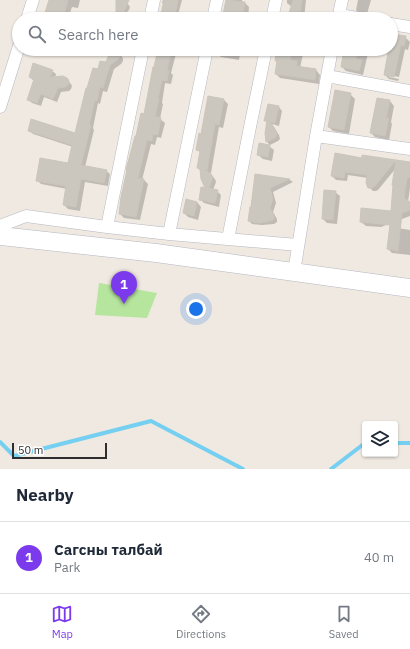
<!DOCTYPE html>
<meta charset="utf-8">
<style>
body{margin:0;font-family:"IBM Plex Sans",sans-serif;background:#f6f6f7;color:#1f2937}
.controls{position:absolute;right:12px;bottom:12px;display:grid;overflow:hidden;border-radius:4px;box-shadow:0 1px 3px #0004}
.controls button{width:36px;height:36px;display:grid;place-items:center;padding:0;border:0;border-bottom:1px solid #e0e1e3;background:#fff;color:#1f2937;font:20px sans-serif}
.scale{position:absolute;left:12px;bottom:10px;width:95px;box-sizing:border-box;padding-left:4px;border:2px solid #2e2e2e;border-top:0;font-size:11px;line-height:14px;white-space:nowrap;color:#2e2e2e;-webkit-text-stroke:3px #fff;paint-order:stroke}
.you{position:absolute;left:196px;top:309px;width:14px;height:14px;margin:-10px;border:3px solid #fff;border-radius:50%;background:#1a73e8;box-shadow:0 0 0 6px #1a73e833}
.badge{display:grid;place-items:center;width:26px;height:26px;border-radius:50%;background:#7c3aed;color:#fff;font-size:13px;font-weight:700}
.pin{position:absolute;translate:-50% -33px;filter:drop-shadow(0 1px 2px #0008)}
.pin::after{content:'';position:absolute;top:21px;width:14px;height:12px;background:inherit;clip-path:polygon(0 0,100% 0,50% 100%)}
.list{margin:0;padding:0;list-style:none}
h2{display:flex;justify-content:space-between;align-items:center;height:52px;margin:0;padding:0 16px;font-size:17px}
h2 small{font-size:13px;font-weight:400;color:#747a83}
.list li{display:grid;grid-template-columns:26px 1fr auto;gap:12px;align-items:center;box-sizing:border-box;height:72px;padding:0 16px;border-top:1px solid #e0e1e3}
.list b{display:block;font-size:15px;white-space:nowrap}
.list p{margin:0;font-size:13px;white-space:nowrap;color:#747a83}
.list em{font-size:13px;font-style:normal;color:#747a83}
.icon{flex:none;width:22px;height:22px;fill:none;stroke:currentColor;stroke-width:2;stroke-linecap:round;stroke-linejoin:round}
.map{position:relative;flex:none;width:410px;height:469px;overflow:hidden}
.search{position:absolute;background:#fff;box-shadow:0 1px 3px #0004;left:12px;right:12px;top:12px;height:44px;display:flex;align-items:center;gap:10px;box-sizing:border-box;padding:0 14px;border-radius:22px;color:#747a83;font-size:15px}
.sheet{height:124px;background:#fff}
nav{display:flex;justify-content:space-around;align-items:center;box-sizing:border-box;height:56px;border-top:1px solid #e0e1e3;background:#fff;font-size:11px;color:#747a83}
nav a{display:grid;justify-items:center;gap:2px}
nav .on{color:#7c3aed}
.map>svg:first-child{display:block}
.green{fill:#b6e59e}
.shadow{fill:#0003}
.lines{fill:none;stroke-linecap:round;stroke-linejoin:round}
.stream{stroke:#75cff0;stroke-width:4}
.building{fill:#cbc7bf;stroke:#cbc5ba}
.street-casing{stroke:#b4b7c1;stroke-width:13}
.secondary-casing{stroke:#b4b7c1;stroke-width:19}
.street{stroke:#fff;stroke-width:12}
.secondary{stroke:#fff;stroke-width:18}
</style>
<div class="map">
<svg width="410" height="469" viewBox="0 0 410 469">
<rect width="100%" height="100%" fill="#efe9e1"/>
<path class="green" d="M99,283L157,293L147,318L95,315Z"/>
<path class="shadow" d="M52,0H80L78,8L72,7L68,19H44Z
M117,0H124L128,4L130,7L129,10L120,19Z
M163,0H182L177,19H161L164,4L162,3Z
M227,0H242V3H245L249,7L248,19H223Z
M287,0H306L304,19H293L292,7L287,3Z
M358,0H371L367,14L359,13L356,10Z
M105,17L116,19H105Z
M393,35L405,37L410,42L408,50L405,49L399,77L389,75V77L399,79L398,81L389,79L385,75L390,49H391Z
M114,49L123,58V61L121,64L114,69L107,92L103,91L100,104L98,103L93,128L94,130L85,167L106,171L110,174L108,186L85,182L80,211L68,209L64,205L67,189L41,184L37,180L68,164L73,147L33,134L29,130L76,134L99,70L107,64L110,54Z
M159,49H176L177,50L171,73L173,75L171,84L165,83L162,103L163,104L160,119L165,123L161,138L157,137L155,145L151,144L142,180H144L148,184L140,220L124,218L120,214L137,137L144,115Z
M218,49H241L239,60L221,57L217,53Z
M278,49H298L303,54L300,68L316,70L320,75L319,84L280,78L276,74L278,63L276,60Z
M346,49H369L363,75L346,71L342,67Z
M52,71L56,74L55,78L66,79L71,84L72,86L71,89L69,91L61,92L57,102L44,97L41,106L32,103L28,99L34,81L30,77Z
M350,94L355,99L349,134L333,131L329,127Z
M209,97L224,100L228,104L223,128L219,127L211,173H209L215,179L216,182L213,190L217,191L221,195L219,207L204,203L200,199L207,189L201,171L198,168L201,153L198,150L202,135Z
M390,101L394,106L391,122L392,124L389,140L375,137L371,133Z
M279,107L282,111L279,126L272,124L279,135L280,139L278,141L270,145L267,142L266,133L268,123L265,120Z
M269,146L274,150L272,161L263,159L258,155Z
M363,156L395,161L396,163H410V188L408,202L410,203V216L381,227L366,226L361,222L392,212L396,168L378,190L376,191H373L369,187L368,178L348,175L347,181L336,180L332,176L363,159Z
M256,175L290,180L293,182L273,192L276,203L273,212L277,219V222L274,224L262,225L252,224L249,221Z
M335,192L340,196L337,224L327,223L323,219Z
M187,200L197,202L201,207L198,220L188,217L184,213Z
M391,227L410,230V255L392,253L388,249Z"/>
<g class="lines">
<path class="stream" d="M0,442L14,456L151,421L243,469
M395,443H410
M331,469L365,443"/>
</g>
<path class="building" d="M49,0H68L63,19H43Z
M116,0H129L121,19H116Z
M164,0H178L174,19H160Z
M226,0L245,2L242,19H222Z
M293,0H302L300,15L297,19H292L289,15V13Z
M392,34L406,36L404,46L401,45L394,77L384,75L388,53L390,49H391Z
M158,49H172L167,70H169L167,81L162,80L158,99H159L155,116L161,118L158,135L153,134L152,141L147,140L138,178L144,179L136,217L119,214L121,197L127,170H126L135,136H136L141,113L144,114L153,67H154Z
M277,49H292L290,60L297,61L296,66L316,69L315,80L275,74L277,61H275Z
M344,49H358L356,59L362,60L359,71L341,67Z
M114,50L119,53L120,57L117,60L110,65L103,88L100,87L97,101L95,100L89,125H91L81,165L107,170L104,183L81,179L76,207L63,205L66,186L36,181L40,158L68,163L72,145L28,131L31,119L75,133L86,88H87L93,68L98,69L100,61L106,62L110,52Z
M33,63L53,70L50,77L63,76L67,78L68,79L69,82L68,85L65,87L58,88L53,99L41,94L37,103L27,100L34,79L29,77Z
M335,90L351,93L344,130L328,127Z
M208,96L224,99L219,125L215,124L207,170L204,169L211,174L213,177L209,188L218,190L215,203L199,200L201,187L205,188L201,179L200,169L197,168L200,151L196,150L199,133L201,134Z
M377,98L390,100L386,118H389L385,136L370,133Z
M268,104L279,106L275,123L270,122L276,131L277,135L275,138L266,142L265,133L267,121H264Z
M259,143L270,145L268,157L257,155Z
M335,153L362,158V155L396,160L375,186L372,188H368L366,183L367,175L345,172L344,178L331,176Z
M396,160L410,162V177L407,178L404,198L410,202V210L402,213L398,251L387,249L390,225L360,222L361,208L391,211L393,185H392Z
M255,174L290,179L270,188L273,199L270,208L274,215V219L270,221L259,223L248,221L250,207H251Z
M324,190L336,191L333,220L322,219Z
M186,199L197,202L194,216L183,213Z"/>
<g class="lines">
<defs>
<path id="street" d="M339,15L364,19
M27,19L33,0
M150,19L154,0
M213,19L217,0
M272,19L276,0
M338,19L342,0
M391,24L410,27
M327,76L410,91
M0,107L19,46
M316,136L410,149
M0,226L26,216L107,227L169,234L298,245
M107,227L143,49
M169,234L207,49
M228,239L249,132L266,49
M294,272L316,136L332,49"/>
<path id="secondary" d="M0,236L156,253L410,288"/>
</defs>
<use href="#street" class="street-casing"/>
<use href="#secondary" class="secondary-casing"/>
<use href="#street" class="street"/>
<use href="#secondary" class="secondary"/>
</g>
</svg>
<div class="controls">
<button><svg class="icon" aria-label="layers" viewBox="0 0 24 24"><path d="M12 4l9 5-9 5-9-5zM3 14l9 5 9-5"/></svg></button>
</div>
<div class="scale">50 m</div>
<div class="you"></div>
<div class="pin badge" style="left:124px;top:304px">1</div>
<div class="search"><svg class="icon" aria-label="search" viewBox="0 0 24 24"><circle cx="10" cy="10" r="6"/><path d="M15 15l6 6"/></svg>Search here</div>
</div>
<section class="sheet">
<h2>Nearby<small></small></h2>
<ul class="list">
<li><span class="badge">1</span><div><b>Сагсны талбай</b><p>Park</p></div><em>40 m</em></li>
</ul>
</section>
<nav>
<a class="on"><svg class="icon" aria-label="map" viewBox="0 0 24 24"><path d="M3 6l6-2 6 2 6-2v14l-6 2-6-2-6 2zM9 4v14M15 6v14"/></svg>Map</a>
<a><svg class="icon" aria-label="directions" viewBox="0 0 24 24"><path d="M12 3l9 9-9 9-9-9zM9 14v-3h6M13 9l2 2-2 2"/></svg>Directions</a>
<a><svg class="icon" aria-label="saved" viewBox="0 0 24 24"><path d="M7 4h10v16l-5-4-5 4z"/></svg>Saved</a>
</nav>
